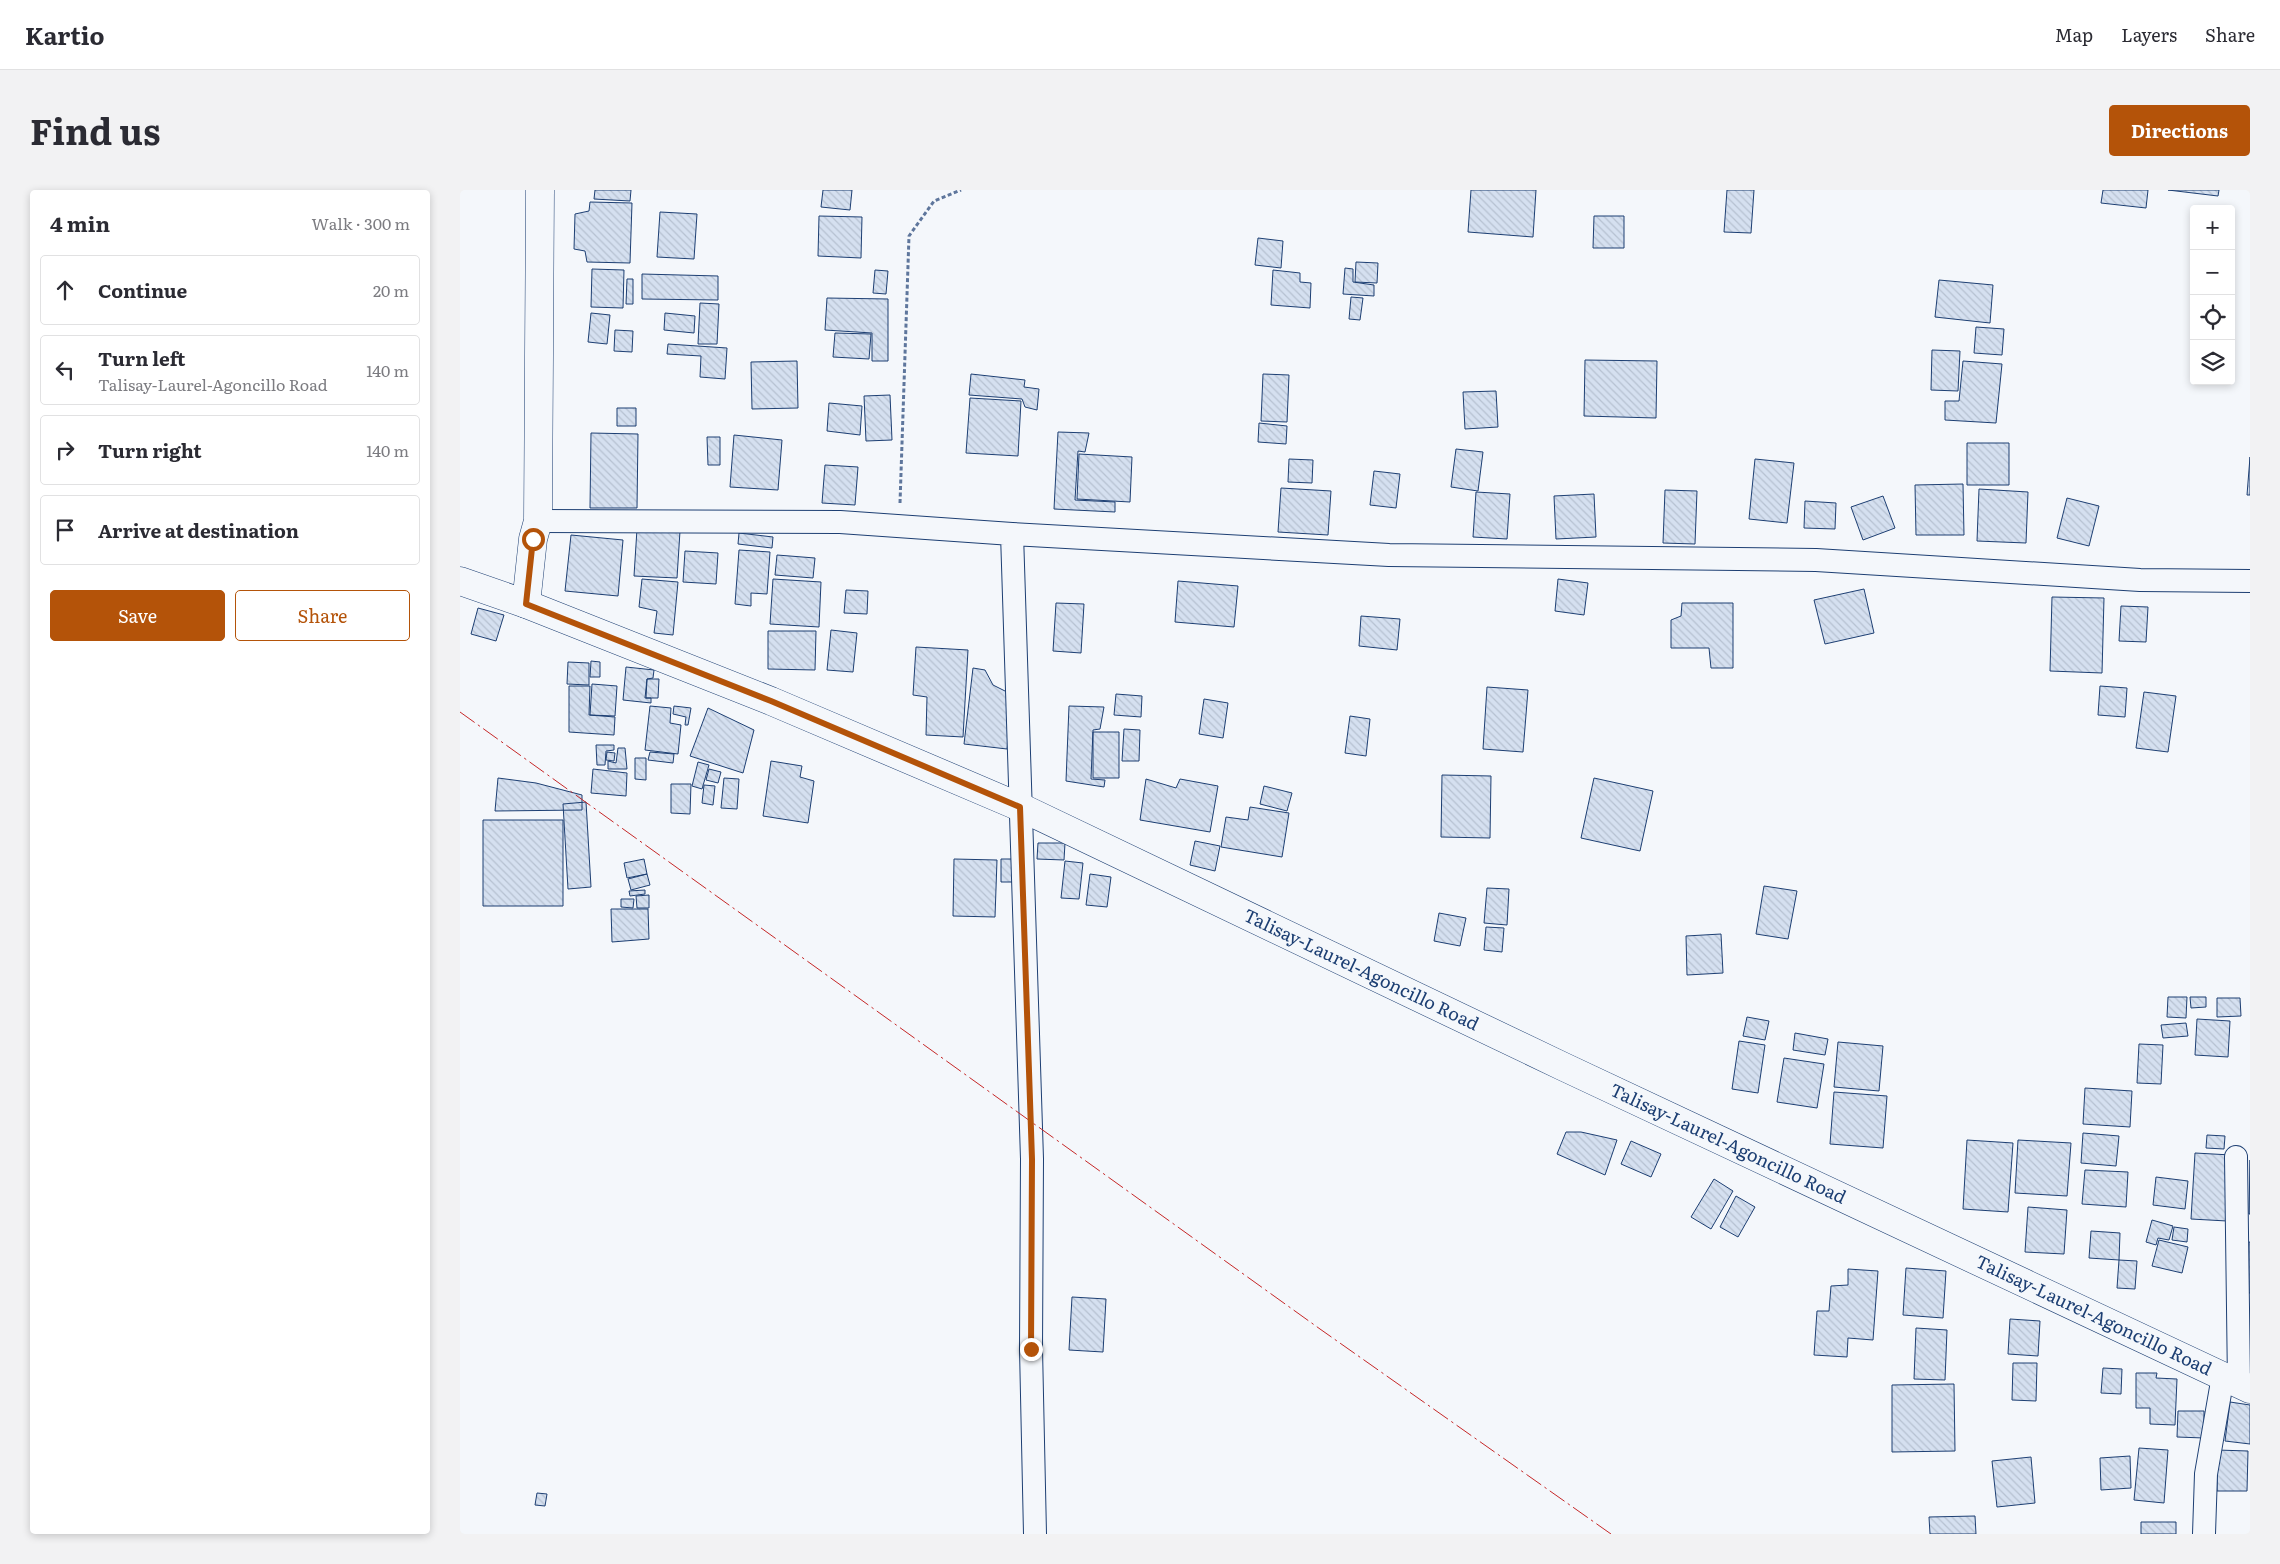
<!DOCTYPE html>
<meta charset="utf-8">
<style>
body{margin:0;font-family:Literata,serif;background:#f2f2f3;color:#2b2b33}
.controls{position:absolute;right:15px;top:15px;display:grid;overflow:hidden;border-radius:5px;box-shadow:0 2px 8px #0003}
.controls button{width:45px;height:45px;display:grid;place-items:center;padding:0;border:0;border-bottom:1px solid #e1e1e2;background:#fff;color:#2b2b33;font:25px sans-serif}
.stop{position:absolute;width:15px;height:15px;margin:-11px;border:4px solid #b45309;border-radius:50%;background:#fff}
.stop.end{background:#b45309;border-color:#fff;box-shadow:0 1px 5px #0008}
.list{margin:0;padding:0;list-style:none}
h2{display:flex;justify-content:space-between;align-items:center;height:65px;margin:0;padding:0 20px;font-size:21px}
h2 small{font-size:16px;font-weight:400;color:#7c7c81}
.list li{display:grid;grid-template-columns:32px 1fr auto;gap:15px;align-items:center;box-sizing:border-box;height:70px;margin:0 10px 10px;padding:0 10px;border:1px solid #e1e1e2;border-radius:5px}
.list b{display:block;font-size:19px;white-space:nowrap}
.list p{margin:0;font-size:16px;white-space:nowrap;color:#7c7c81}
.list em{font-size:16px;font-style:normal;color:#7c7c81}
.actions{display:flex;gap:10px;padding:15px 20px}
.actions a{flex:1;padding:11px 0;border:1px solid #b45309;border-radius:5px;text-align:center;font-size:18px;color:#b45309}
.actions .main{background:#b45309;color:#fff}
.icon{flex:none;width:28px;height:28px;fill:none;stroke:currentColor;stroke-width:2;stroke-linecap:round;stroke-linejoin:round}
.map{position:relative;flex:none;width:1790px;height:1344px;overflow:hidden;border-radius:5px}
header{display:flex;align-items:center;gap:30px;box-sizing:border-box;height:70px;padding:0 25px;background:#fff;border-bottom:1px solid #e1e1e2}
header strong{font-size:24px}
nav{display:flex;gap:28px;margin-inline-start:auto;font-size:18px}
.intro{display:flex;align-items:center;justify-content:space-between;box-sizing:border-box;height:120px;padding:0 30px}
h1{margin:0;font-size:35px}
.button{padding:12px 22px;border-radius:5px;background:#b45309;color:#fff;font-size:18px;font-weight:700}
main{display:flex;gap:30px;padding:0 30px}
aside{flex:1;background:#fff;border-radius:5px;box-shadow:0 2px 8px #0003}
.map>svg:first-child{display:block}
.building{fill:url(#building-back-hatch);stroke:#1d3f73}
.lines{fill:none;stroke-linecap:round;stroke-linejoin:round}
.street-casing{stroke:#1d3f73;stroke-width:24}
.secondary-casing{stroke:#1d3f73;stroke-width:29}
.path{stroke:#5e769c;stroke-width:3;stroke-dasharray:4 2.5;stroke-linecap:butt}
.street{stroke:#f4f7fb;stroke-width:22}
.secondary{stroke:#f4f7fb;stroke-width:28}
.power{stroke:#c62828;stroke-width:1;stroke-dasharray:18 4 2.5 4;stroke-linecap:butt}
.route{stroke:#b45309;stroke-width:6}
.labels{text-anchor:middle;stroke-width:4;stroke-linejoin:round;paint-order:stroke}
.street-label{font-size:18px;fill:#1d3f73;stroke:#f4f7fb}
</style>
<header>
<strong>Kartio</strong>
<nav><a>Map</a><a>Layers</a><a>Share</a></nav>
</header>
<div class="intro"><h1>Find us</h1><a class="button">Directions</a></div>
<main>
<aside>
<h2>4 min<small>Walk · 300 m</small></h2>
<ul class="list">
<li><svg class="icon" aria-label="ahead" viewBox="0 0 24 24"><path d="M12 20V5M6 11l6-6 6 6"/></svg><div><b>Continue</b></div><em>20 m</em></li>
<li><svg class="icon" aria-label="left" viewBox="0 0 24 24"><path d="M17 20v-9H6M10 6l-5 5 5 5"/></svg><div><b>Turn left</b><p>Talisay-Laurel-Agoncillo Road</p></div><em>140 m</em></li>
<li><svg class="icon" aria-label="right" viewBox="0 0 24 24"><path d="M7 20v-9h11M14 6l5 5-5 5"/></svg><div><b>Turn right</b></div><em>140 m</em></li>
<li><svg class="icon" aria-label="arrive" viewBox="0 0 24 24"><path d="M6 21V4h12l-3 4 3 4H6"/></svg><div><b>Arrive at destination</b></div></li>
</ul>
<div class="actions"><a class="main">Save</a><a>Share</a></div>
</aside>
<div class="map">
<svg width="1790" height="1344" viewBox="0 0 1790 1344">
<defs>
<pattern id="building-back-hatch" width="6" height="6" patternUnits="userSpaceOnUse" patternTransform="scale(1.25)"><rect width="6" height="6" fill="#d5e0f0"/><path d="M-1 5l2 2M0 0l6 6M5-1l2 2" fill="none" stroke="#b6c1d1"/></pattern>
</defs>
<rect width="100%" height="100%" fill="#f4f7fb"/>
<path class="building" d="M135,0H171L170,11L134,9Z
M363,0H392L390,20L361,17Z
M1011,0H1076L1073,47L1008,42Z
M1267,0H1294L1291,43L1264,42Z
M1643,0H1688L1686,18L1641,13Z
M1708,0H1759L1758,6Z
M130,12L172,13L170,73L127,72L125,61L114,59L115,24L129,21Z
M200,22L237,24L234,69L197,67Z
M359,26L402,27L401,68L358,66Z
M1134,26H1164V58H1133Z
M798,48L823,51L821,78L795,75Z
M896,72L918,73L917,93L895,92Z
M885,78L893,79V92L914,95V106L883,104Z
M132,79L164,80L163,118L131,117Z
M415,80L428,81L426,104L413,103Z
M813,80L840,83V92L851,93L850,118L811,115Z
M182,84L258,86V110L182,109Z
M167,89H173V114H166Z
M1479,90L1533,95L1530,133L1475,127Z
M891,107L903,108L900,130L889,129Z
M367,108L428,109V171H412V143L365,140Z
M240,113L259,114L257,154H238Z
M131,123L150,125L147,154L128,152Z
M205,123L235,126L234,143L204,140Z
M1516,137L1544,139L1542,165L1514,163Z
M155,140L173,141L172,162L154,161Z
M375,143L411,144L409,169L373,167Z
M208,154L267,158L265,189L240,187L241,166L207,164Z
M1472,160L1500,161L1498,201L1471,200Z
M1125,170L1197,171L1196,228L1124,226Z
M337,171L338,218L292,219L291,172Z
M1503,171L1542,174L1536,233L1485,230V211H1499Z
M511,184L565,190L564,197L579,199L577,220L565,217L562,209L509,205Z
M803,184L829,185L827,232L801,231Z
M1036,201L1038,237L1005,239L1003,202Z
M430,205L432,250L406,251L404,206Z
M510,208L561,211L558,266L506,263Z
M369,213L402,216L400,245L367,241Z
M157,218H176V236H157Z
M799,233L827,236L826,254L798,252Z
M598,242L629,243L625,262L618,261L615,310L655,312V322L594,319Z
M131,243L178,244L177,318H130Z
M274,245L322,250L318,300L270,297Z
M247,247H260V275H248Z
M1507,253H1549V295H1507Z
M996,259L1023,262L1018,301L991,297Z
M619,264L672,267L670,312L617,309Z
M1790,267V305H1787Z
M829,269L853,270L852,293L828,292Z
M1295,269L1334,273L1327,333L1289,329Z
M365,275L398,277L395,315L362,313Z
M914,281L940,284L936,318L910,315Z
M1503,294L1504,345H1456L1455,295Z
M821,298L871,301L868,345L818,342Z
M1519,299L1568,302L1566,353L1517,351Z
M1205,300L1237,301L1235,354L1203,353Z
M1016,302L1050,304L1047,349L1013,347Z
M1134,304L1136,347L1096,349L1094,306Z
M1423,306L1435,338L1403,350L1391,317Z
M1607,308L1639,316L1629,356L1597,348Z
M1345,311L1376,313L1375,339L1344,338Z
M177,339L220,341L217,388L174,386Z
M279,343L313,347L312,358L278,354Z
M111,345L163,350L158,406L105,401Z
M279,360L310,362L307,404L291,403V416L275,414Z
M225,361L258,363L256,394L223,392Z
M317,365L355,368L353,388L315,385Z
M182,389L218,392L213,445L194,443L197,421L179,417Z
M313,389L361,392L359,437L310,434Z
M1098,389L1128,393L1124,425L1095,421Z
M718,391L778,396L774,437L715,432Z
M1404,399L1414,443L1365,454L1354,410Z
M386,400L408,401L407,424L384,423Z
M1592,407L1644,408L1642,483L1590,481Z
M596,413L624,414L621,463L593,461Z
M1222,413H1273V478H1251L1249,458H1211V430L1221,426Z
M1661,416L1688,417L1686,452L1659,451Z
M18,418L44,425L36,451L11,444Z
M901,426L940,429L937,460L899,456Z
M371,440L397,443L393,482L367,480Z
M308,441H356L355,480L308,479Z
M456,457L508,460L503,547L466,545L467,507L453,505Z
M131,471L140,472V487H130Z
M108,472L129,473V495L107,494Z
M166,477L194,480L193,488L187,489L185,508H191V513L163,510Z
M513,478L525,480L533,495L553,505L547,559L504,554Z
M187,489H199L198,508H186Z
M132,494L157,496L155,526L130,525Z
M109,496H130L129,525L155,527L154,545L109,542Z
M1640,496L1667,498L1665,527L1638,525Z
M1027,497L1068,500L1063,562L1023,559Z
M1684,502L1716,506L1708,562L1676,558Z
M656,504L682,506L681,527L654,525Z
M744,509L768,513L763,548L739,544Z
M190,516L211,518L210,533L221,535L218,564L185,560Z
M214,516L231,518L228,535H225L226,527L213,524Z
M609,516L644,517L640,539L633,540L631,589L645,590L644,597L606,591Z
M248,518L294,540L283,583L230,566Z
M890,526L910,529L906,566L885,563Z
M664,539L680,540L679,571H662Z
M633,542H659V588H633Z
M136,555H154V560L146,561L145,575H137Z
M158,558H165L167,579H148V571L156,573Z
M147,562L155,563L154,571L146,570Z
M190,562L214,564L213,573L188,570Z
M175,568H186V590L175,589Z
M311,571L342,576L340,587L354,591L348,633L303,626Z
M238,572L249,575L242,599L232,596Z
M133,579L167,583L166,606L131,603Z
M249,579L261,582L258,593L246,590Z
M982,585L1031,586L1030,648L981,647Z
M38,588L76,593L122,605V620L35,621Z
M264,588L279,589L277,619L261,618Z
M1134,588L1193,601L1180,661L1121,648Z
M686,589L716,598L720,589L758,596L750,642L680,630Z
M211,594H231L230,624L211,623Z
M244,595L255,596L253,615L242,613Z
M804,596L832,603L827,621L800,614Z
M126,612L131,697L108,699L103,614Z
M790,617L829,623L822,667L761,657L766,627L788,630Z
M23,630H103V716H23Z
M735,651L760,656L755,681L730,675Z
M578,653H605L604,670L577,669Z
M184,669L187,684L167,688L164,673Z
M494,669L537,670L535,727L493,726Z
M541,669H554V692H541Z
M605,671L623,673L619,709L601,708Z
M187,684L190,695L171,700L168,689Z
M630,684L651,687L647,717L626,715Z
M1304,696L1337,701L1328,749L1296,744Z
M1027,698L1049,699L1047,735L1024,733Z
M185,700V704L170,706L169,701Z
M189,705V718H177L176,706Z
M161,709H174L173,718L161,717Z
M151,719H188L189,749L152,752Z
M979,723L1006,728L1000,756L974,751Z
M1026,737L1044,738L1042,762L1024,760Z
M1261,744L1263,783L1227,785L1226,746Z
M1708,807H1727L1726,828L1707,827Z
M1730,807H1746V817L1731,818Z
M1757,808H1780L1781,826L1757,827Z
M1287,827L1309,831L1305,850L1283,846Z
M1737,829L1770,831L1768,867L1735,865Z
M1726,833L1728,846L1703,848L1701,835Z
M1335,843L1368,849L1365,865L1333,860Z
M1279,851L1305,855L1298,903L1272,899Z
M1378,852L1423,856L1419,901L1374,897Z
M1679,854L1703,855L1701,894L1677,893Z
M1324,868L1364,874L1357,918L1317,912Z
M1625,898L1672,901L1670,937L1623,934Z
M1374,902L1427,906L1423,958L1370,954Z
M1106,942H1121L1157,950L1145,985L1097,964Z
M1623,943L1659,946L1656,976L1621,973Z
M1747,945L1765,946L1764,959L1746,958Z
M1507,950L1553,953L1548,1022L1503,1019Z
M1558,950L1611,953L1607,1006L1555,1003Z
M1171,951L1201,964L1191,987L1161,974Z
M1735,963L1771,965L1767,1031L1731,1029Z
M1790,970V1024H1789Z
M1625,980L1668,982L1666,1017L1622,1014Z
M1696,987L1728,991L1725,1019L1693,1015Z
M1254,989L1273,1001L1251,1039L1231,1027Z
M1276,1006L1295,1017L1278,1047L1260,1037Z
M1568,1017L1607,1020L1604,1064L1565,1062Z
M1692,1030L1713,1036L1709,1050L1698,1048L1696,1055L1686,1052Z
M1714,1037L1728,1039L1727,1052L1712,1050Z
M1631,1041L1660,1043L1659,1070L1629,1068Z
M1699,1050L1728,1057L1722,1083L1692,1076Z
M1790,1052V1103H1788L1784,1053Z
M1659,1070L1677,1071L1675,1099L1657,1098Z
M1446,1078L1486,1081L1483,1128L1443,1125Z
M1388,1079L1418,1081L1413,1150L1388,1148L1387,1167L1354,1165L1357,1121H1369L1371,1096L1388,1095Z
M612,1107L646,1109L643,1162L609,1160Z
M1550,1129L1580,1131L1578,1166L1548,1164Z
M1456,1138L1487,1140L1485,1190L1454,1189Z
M1553,1173H1577L1576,1211L1552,1210Z
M1643,1178L1662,1179L1661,1204L1641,1203Z
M1676,1183H1697L1696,1188L1717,1189L1715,1235L1690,1234V1218H1676Z
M1494,1194L1495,1261L1432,1262V1195Z
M1770,1212L1790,1215V1254L1765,1251Z
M1718,1221H1744V1248L1717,1247Z
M1679,1258L1708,1260L1704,1313L1674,1310Z
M1757,1260L1788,1261L1787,1301H1757Z
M1670,1266L1671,1298L1641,1300L1640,1268Z
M1571,1267L1575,1313L1537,1317L1532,1271Z
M77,1303L87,1304L85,1316L75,1315Z
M1515,1326L1516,1344H1470L1469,1327Z
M1681,1332H1716V1344H1681Z"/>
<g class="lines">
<defs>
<path id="street" d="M78,331L380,332L552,344L929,365L1356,370L1680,390L1790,391
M552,344L572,969L571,1159L575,1344
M1776,967L1779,1194
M1744,1344L1746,1284L1763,1186"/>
<g id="secondary">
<path id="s1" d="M0,391L66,414L311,511L560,617L1102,876L1790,1199"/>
<path d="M66,414L73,349L78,331L80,0"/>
</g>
</defs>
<use href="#street" class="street-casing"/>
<use href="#secondary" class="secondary-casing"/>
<path class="path" d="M440,313L449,46L474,11L501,0"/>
<use href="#street" class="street"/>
<use href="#secondary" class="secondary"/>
<path class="power" d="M0,522L860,1139L1151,1344"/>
</g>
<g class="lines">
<path class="route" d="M73,349L66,414L311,511L560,617L572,969L571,1159"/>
</g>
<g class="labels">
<g class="street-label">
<text dy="6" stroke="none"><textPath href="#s1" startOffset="982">Talisay-Laurel-Agoncillo Road</textPath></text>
<text dy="6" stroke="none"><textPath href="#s1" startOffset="1388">Talisay-Laurel-Agoncillo Road</textPath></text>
<text dy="6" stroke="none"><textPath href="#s1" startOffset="1792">Talisay-Laurel-Agoncillo Road</textPath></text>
</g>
</g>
</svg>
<div class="controls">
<button>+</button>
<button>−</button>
<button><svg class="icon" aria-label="locate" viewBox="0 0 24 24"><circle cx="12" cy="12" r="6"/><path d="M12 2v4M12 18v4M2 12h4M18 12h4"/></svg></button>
<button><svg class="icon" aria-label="layers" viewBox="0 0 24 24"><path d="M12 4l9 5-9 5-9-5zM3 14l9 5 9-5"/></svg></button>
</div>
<div class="stop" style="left:73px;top:349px"></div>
<div class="stop end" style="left:571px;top:1159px"></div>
</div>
</main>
